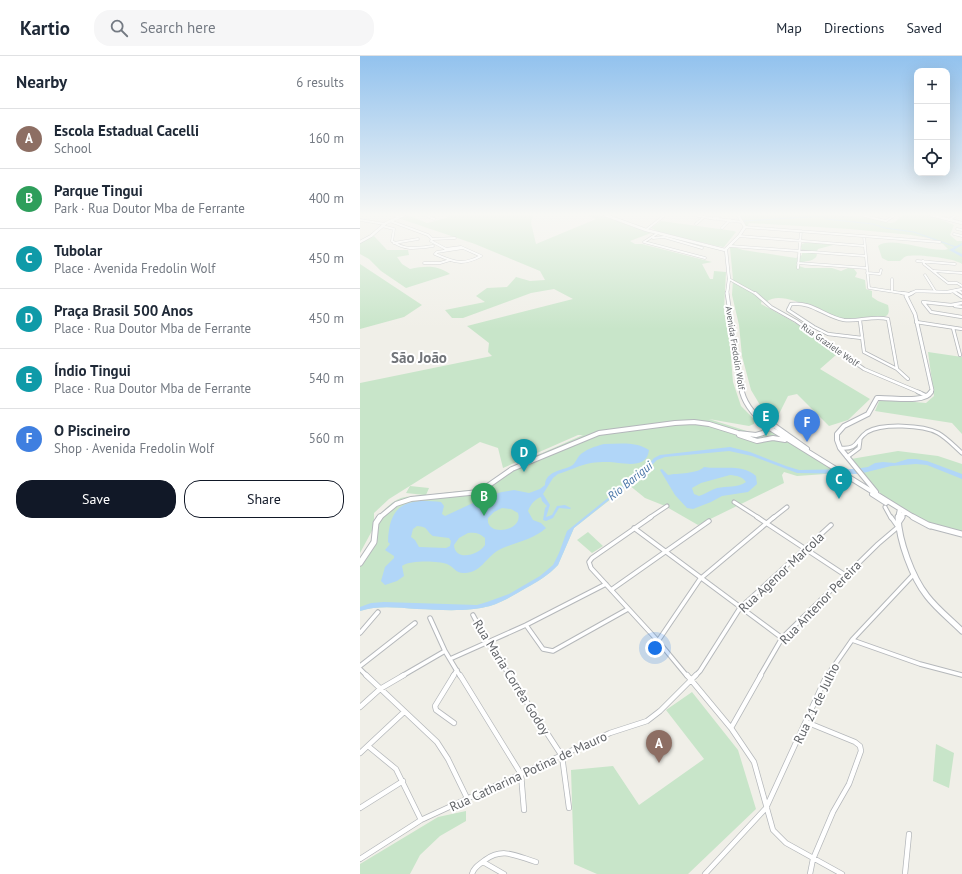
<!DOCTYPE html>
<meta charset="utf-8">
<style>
body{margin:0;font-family:"PT Sans",sans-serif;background:#f6f6f7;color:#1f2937}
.controls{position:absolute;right:12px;top:12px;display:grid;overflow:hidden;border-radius:8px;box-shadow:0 4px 16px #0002}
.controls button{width:36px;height:36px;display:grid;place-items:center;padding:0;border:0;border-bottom:1px solid #e0e1e3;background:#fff;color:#1f2937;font:20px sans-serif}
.you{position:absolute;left:295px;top:592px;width:14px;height:14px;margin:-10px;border:3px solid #fff;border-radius:50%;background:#1a73e8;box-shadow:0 0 0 6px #1a73e833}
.badge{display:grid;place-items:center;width:26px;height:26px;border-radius:50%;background:#111827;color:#fff;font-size:13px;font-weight:700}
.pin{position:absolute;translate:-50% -33px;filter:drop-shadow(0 1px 2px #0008)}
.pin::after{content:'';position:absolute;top:21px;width:14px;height:12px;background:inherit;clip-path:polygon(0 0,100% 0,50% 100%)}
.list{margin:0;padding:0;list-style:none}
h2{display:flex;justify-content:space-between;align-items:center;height:52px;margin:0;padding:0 16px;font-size:17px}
h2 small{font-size:13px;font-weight:400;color:#747a83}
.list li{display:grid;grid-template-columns:26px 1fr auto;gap:12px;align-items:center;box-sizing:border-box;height:60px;padding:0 16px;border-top:1px solid #e0e1e3}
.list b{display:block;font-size:15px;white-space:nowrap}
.list p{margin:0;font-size:13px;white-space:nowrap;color:#747a83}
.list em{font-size:13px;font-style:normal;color:#747a83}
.actions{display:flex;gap:8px;padding:12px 16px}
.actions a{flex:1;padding:9px 0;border:1px solid #111827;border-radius:16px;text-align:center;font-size:14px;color:#111827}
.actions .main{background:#111827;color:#fff}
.icon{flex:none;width:22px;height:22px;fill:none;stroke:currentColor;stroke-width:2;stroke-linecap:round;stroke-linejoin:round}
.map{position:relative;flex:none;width:602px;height:818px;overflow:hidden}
header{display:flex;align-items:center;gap:24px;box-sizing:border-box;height:56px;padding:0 20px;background:#fff;border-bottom:1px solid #e0e1e3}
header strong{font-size:19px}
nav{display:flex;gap:22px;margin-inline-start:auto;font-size:14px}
.search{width:280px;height:36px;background:#f6f6f7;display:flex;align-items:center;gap:10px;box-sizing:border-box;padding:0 14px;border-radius:16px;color:#747a83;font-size:15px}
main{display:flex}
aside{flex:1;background:#fff}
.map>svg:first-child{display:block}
.green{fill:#c8e5c9;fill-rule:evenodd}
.water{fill:#b1d6f8;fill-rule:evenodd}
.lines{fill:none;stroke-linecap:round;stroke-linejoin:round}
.stream{stroke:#b1d6f8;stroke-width:1}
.river{fill:#b1d6f8;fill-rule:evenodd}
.street-far4-casing{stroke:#b5b8bb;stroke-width:3}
.street-far3-casing{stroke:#b5b8bb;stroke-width:4}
.street-far2-casing{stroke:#b5b8bb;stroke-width:5}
.street-far1-casing{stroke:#b5b8bb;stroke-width:5.5}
.street-casing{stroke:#b5b8bb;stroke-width:6}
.secondary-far3-casing{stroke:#b4b7bb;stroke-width:3.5}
.secondary-far2-casing{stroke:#b4b7bb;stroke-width:4.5}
.secondary-far1-casing{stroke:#b4b7bb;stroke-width:6}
.secondary-casing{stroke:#b4b7bb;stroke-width:7}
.street-far4{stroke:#fff;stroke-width:2}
.street-far3{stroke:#fff;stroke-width:2.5}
.street-far2{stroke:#fff;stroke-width:3}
.street-far1{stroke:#fff;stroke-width:3.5}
.street{stroke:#fff;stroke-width:4.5}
.secondary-far3{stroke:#fff;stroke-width:2.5}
.secondary-far2{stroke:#fff;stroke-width:3}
.secondary-far1{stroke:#fff;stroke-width:4}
.secondary{stroke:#fff;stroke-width:5}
.labels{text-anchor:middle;stroke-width:4;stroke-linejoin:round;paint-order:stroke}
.far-street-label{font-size:9px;fill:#606367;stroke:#fff}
.water-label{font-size:12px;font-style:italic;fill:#4d78a9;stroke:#fff}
.near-street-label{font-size:13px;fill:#606367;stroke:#fff}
.district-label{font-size:15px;font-weight:bold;fill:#717479;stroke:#fff}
</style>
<header>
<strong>Kartio</strong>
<div class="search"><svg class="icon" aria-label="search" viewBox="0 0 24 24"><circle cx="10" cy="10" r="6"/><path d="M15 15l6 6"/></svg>Search here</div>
<nav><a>Map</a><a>Directions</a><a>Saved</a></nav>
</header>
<main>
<aside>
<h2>Nearby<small>6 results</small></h2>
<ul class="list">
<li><span class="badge" style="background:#8d6e63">A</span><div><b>Escola Estadual Cacelli</b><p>School</p></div><em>160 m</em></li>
<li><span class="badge" style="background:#2e9e5b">B</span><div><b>Parque Tingui</b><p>Park · Rua Doutor Mba de Ferrante</p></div><em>400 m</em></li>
<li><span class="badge" style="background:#0f9aa8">C</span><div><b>Tubolar</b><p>Place · Avenida Fredolin Wolf</p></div><em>450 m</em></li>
<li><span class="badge" style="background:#0f9aa8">D</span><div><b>Praça Brasil 500 Anos</b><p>Place · Rua Doutor Mba de Ferrante</p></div><em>450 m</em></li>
<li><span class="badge" style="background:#0f9aa8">E</span><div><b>Índio Tingui</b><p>Place · Rua Doutor Mba de Ferrante</p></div><em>540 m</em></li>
<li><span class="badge" style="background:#3f7fe0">F</span><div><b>O Piscineiro</b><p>Shop · Avenida Fredolin Wolf</p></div><em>560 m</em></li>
</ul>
<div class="actions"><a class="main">Save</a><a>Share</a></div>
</aside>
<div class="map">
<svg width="602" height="818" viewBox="0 0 602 818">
<rect width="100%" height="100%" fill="#f0efe8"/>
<path class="green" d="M48,159L67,167L90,161L86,159H173L171,167L176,188L236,163L226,159H240L291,177L270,185L275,188H282L352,206L342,208L350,223H353L354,215L366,216L364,254L370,289L373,326L381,350L395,364L394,368L389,370L349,363L393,377H400L408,371L480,417L437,420L424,416L422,419L424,427L338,469L305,450L285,442L269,429L214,472L198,509C189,519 177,526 166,532C154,539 143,546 130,550C108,556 81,554 57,553C38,552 19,549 0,555V505L11,484L14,471L0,497V327L132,300L128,296L129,287L107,270L213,243L194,233L171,237L103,262H92L85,254L125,246L116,240L127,232L147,231L156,221L170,225L185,224L180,215L115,188L38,162ZM218,379H223L164,405L119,433L66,439L69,432L50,430L46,437L64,439C57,440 48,440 41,442C30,446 18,459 14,468V457L29,443L120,386L138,392L143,412Z
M380,159H476L513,163L530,167L535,166L543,159H569L594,169L590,179L597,185H602V208C595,202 556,198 547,200C543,201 543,203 540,205H528L522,202L518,190C531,179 573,198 588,193L583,188L569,182L551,179L490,173L389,167L387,171Z
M301,165L374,175L376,176L364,191L357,190L299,176L291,172Z
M14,180L27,194H48L49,199L37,201L42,208L50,213C66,210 76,209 90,218L46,232L21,215L9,203L0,198V187Z
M448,186L473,189L458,193C456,196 458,200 455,202C450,207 441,204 436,209L445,212H472L481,215L488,212L494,213L497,217L495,221L505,224L506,233L512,235V241L518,245L528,249C529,254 530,259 524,261C510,263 495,265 481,263C462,259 423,232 406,246V248L402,243L401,248C427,262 456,277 476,299L460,313L510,343L488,364L469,370L437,338L428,340L416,364L403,354L391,334L382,300L379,269L372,239L373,223L370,192L374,188L377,192L383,194L436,202L442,199L441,190L442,188Z
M0,208L62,249L44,261L0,273Z
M568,296L602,301V378L592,367L515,355L520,343L566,347L574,340Z
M538,395L578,400L602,408V475L587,473L560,463L522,439L491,403Z
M228,476L243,490L232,497L217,484Z
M332,636L378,694L396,753L328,818H237L214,808L211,714L253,710L279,749L344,703L306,654Z
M576,688L594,697L589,732L573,725Z
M106,755V765L80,780L60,799L50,818H0V808L78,761Z"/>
<path class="water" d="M244,388C260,388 275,385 289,394C287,415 261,406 247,406C241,406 236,406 231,407C219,409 209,415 198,418L193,422L183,438L190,449L186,461L192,459L197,450L205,449L211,452L210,453L199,452L193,462L186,465L183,464L185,452L187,450L182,445L181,441C174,444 171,448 168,455L173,464L181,467L186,472C172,485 153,486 137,495C126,502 120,517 105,517C96,518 94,511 87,508C78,505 51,504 42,510L44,520L37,525L25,529L21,525L25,511L34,502V500L25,494L30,488L28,486C29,448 46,442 81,446L84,450L82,458L85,460L128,440L142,436L154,434L169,437L180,433L185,429C186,415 201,415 211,410C215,408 216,404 219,400C224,394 236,390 244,388ZM142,452L151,453L158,457C164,476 125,481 128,462L134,456ZM57,470C69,471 65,474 73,480L89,482L91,485L90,490L86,492L59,491L55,484L51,481L53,473ZM108,477C115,476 120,477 125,482V489C119,499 95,506 94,489L99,482Z
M370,391L390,396L426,410L439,414L494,413L508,411L515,407L523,406L535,407L548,403H556L567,405L602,418V423L567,409L556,408L531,410L499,418L437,417L392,400L369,395L305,401L297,404L291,410L296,414L290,411L214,472L198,509C189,519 177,526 166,532C154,539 143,546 130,550C108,556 81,554 57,553C38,552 19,549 0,555V551L11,547L24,546L117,549L127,546L149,538L180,520L193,509L199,497L207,475L285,412L294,402L300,399Z
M344,411C362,414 382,407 396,420L397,428L388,436L362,440L351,446L333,453L327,452L315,439L300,414L302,413L308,419C318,417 337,418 344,411ZM370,419C377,420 382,420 386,426C377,432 367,430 357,432C351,434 345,438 339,440L334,438L332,432L341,427Z"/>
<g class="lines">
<path class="stream" d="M461,159L466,163L513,168L525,172L554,176L596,191
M384,165L463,160"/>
<path class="river" d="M602,187V189L594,194L602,198V201L589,194Z"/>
<defs>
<path id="street-far4" d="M34,159L39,161
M65,159L74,163
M334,159L355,163L358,162H354
M483,159H500L526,165L535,159
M358,163L382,166
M0,164L25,168
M589,164L596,159
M30,165L68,179L72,183L71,185L86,193
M336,168L344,161
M22,170L34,173L32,185C45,195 58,192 73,190
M385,171L580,186
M362,172L370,164
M597,173L602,174
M286,174L305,159
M298,177L284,186L345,202
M594,178L602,180
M379,180L505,190
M504,180L509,232L548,238
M293,182L304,181L342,192
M72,183L95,182
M34,187L58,183
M370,190L506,200
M85,193L101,191L121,200C102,210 94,206 75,198L77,196L103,192
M557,205L595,208
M563,205L564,208L588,227H597L602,230
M64,207H80L90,204
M438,207L507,212
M438,212L441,175
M574,215L602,217
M507,217L520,218L521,214
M565,219L575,235
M369,223L396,238
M532,223V235
M590,236L597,234L602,237
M594,236L597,238"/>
<path id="street-far3" d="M395,237L411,251L436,265L504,313L561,337
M542,237L548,238
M596,237L602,241
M602,247L591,249L563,246L571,256L602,261
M595,250L602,251
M500,265L504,296L537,313
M556,266L602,273
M593,272L600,299
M502,282L468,278L454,271L428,254L431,248C452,245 465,261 484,264C499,266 513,259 528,263L537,313L548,323"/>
<path id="street-far2" d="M558,336L567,340
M480,392C499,394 495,384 507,376C522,367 563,369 578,377C587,382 594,390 602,397
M487,401L499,392L500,384
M374,446L399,462
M525,451L531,462
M289,462L307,450
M413,462L427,451"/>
<path id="street-far1" d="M291,461L232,502L229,506L231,512L298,585L327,620
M397,461L485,519
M274,472L422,582
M251,534L349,465
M113,559L128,587L150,620
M70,562L85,595L100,620
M166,569L183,593L193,595L268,553
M0,577L18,556
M492,584L560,608L602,619
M298,585L340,523L414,461
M90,603L166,569L246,528
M0,610L55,567
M0,613L7,620
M42,620L85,595
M93,620L97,614
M335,620L340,615L380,552L471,469
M400,620L422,582L518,488L538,471L531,461
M467,620L492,584L554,518"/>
<path id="street" d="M6,619L77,686L88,703L107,742
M94,619L75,650L76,654L94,667
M100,619L161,718L164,754
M149,619L202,700L209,752
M327,619L371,672L394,706L413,774L426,787L482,818
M0,651L20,633L44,619
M446,666L495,686L500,690L501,695L489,728L473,756L453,803L450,818
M371,672L401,619
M8,690L36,713L61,764
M0,697L44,656
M0,752L43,725
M0,803L61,764L250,677L287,665L300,655L336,619
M123,806L144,818
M112,818C114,811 119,809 125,804C143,791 156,800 176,806
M345,818L406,752L467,619
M545,818L549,778"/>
<path id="secondary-far3" d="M245,159L286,174L365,194L379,180L385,171L378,159
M571,159L602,167
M0,186L11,180L26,167L44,159
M366,194L369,223L367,238
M550,238L556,235L587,236L602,233"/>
<path id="secondary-far2" d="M367,237L382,337
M552,237L546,240L555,258L572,334L570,337"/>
<path id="secondary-far1" d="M382,336C386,351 397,361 408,371L555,462
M398,358L447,393
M379,379L397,385L413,382L425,384
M516,436L480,392L477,384V378L484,370L508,358L517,342C530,341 564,348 571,336
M512,438L526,447
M19,462L36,448L51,443L119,436L152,413L239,377L315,367L334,366L349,368L378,377L396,379L403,377L409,371L413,370
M538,462L540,453
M541,462L544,456"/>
<path id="secondary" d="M538,461C539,485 552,521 567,540C577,553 590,563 602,575
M553,461L570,470
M538,467L542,461
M568,469L602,478
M0,507L14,486L16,467L20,461"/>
</defs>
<use href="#street-far4" class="street-far4-casing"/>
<use href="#street-far3" class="street-far3-casing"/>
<use href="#street-far2" class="street-far2-casing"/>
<use href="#street-far1" class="street-far1-casing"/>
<use href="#street" class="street-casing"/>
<use href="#secondary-far3" class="secondary-far3-casing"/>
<use href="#secondary-far2" class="secondary-far2-casing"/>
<use href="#secondary-far1" class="secondary-far1-casing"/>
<use href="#secondary" class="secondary-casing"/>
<use href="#street-far4" class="street-far4"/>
<use href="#street-far3" class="street-far3"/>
<use href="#street-far2" class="street-far2"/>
<use href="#street-far1" class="street-far1"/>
<use href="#street" class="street"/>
<use href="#secondary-far3" class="secondary-far3"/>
<use href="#secondary-far2" class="secondary-far2"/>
<use href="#secondary-far1" class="secondary-far1"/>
<use href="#secondary" class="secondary"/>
</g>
<linearGradient id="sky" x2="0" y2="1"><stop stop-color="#92c2ee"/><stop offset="0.58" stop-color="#f8f8f5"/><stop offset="1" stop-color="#f8f8f5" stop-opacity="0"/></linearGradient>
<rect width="602" height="273" fill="url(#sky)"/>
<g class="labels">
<g class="far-street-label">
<text transform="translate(470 289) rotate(35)" y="3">Rua Graziele Wolf</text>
<text transform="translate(375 292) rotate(81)" y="3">Avenida Fredolin Wolf</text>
</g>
<g class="water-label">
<text transform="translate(270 425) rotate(-39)" y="4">Rio Barigui</text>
</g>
<g class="near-street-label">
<text transform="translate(421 516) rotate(-43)" y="5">Rua Agenor Marcola</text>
<text transform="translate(460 546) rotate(-46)" y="5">Rua Antenor Pereira</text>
<text transform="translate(152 621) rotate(58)" y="5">Rua Maria Corrêa Godoy</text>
<text transform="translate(456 647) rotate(-64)" y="5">Rua 21 de Julho</text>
<text transform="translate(168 715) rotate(-25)" y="5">Rua Catharina Potina de Mauro</text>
</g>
<g class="district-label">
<text x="59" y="307">São João</text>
</g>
</g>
</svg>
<div class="controls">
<button>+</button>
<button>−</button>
<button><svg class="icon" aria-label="locate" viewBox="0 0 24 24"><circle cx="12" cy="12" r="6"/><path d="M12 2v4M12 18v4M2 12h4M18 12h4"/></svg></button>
</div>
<div class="you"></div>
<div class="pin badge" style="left:299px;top:707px;background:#8d6e63">A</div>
<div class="pin badge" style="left:124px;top:460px;background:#2e9e5b">B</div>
<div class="pin badge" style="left:479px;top:443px;background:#0f9aa8">C</div>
<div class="pin badge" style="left:164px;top:416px;background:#0f9aa8">D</div>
<div class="pin badge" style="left:406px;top:380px;background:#0f9aa8">E</div>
<div class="pin badge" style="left:447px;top:386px;background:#3f7fe0">F</div>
</div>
</main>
